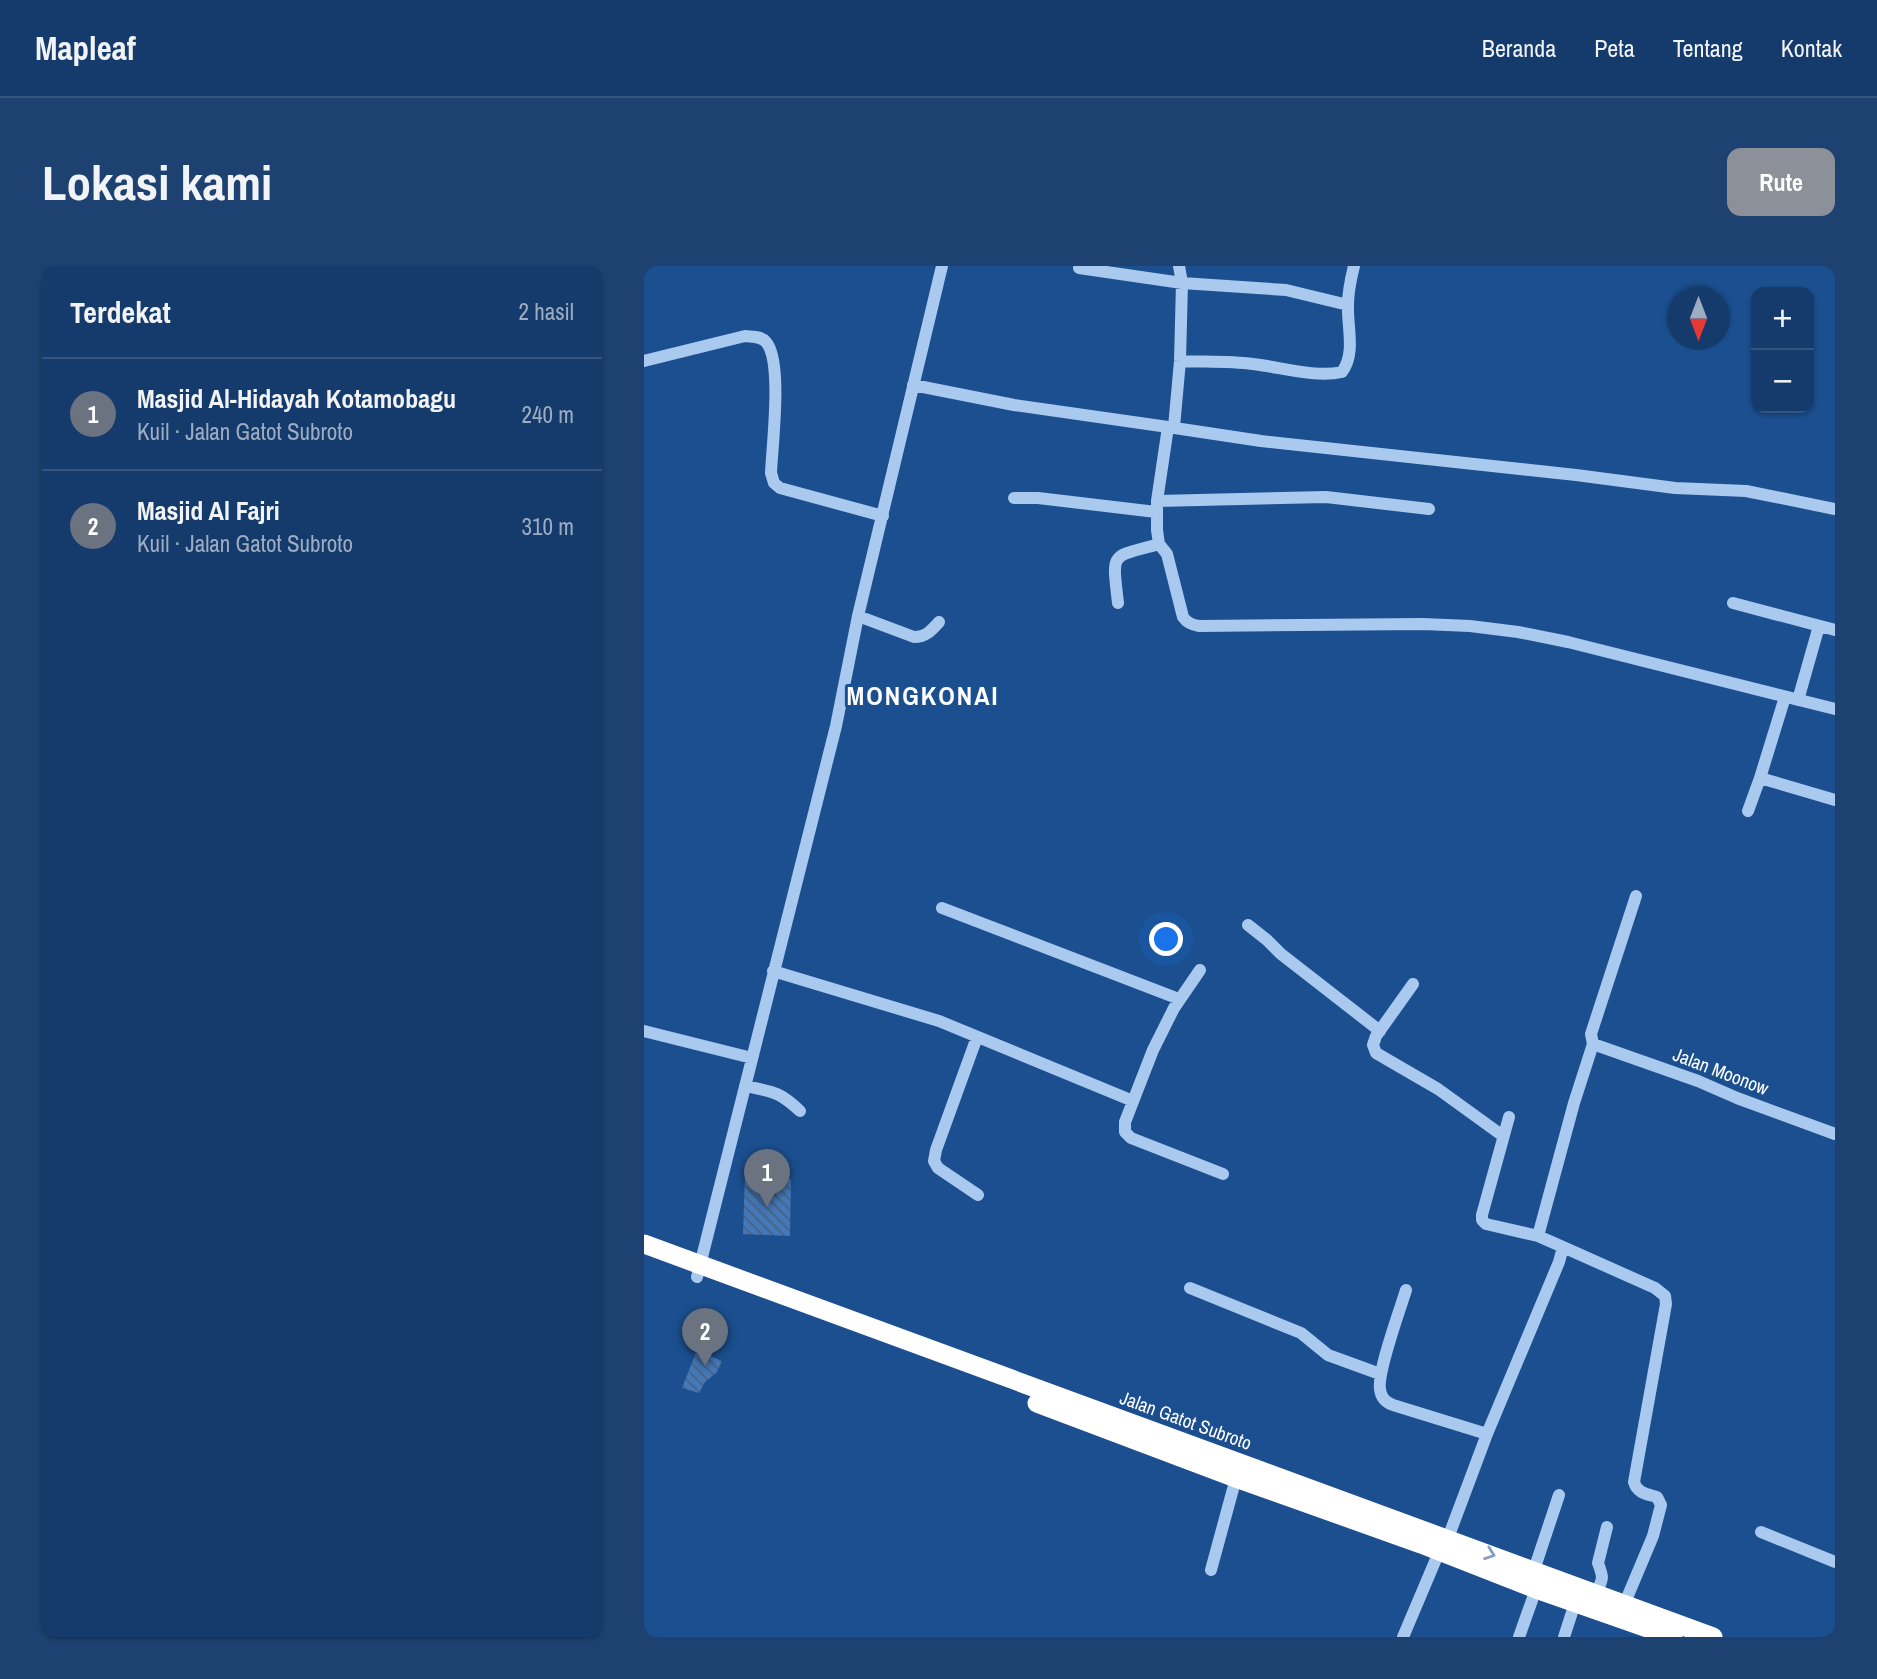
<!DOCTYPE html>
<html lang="id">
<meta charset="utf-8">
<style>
body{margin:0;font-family:"Archivo Narrow",sans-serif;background:#1d4271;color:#f1f3f6}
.controls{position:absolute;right:21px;top:21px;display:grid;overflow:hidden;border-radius:14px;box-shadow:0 2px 5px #0004}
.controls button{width:63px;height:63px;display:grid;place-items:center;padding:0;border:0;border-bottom:2px solid #33557e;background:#143b6b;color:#f1f3f6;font:35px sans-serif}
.compass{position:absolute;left:1023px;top:21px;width:63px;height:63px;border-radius:50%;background:#143b6b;box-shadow:0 2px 5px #0004;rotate:180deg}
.you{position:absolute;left:523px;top:674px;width:24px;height:24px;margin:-18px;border:5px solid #fff;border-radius:50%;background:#1a73e8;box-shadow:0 0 0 10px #1a73e833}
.badge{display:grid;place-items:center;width:46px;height:46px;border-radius:50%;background:#8c9099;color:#fff;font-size:23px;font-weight:700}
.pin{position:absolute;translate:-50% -58px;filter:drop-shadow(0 2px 4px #0008)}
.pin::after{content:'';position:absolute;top:37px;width:24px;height:21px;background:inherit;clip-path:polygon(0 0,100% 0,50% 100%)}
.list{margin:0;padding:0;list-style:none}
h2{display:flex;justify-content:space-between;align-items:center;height:91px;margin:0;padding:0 28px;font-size:30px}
h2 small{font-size:23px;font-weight:400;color:#9dadc1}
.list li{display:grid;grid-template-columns:46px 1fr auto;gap:21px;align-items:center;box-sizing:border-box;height:112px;padding:0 28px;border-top:2px solid #33557e}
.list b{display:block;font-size:26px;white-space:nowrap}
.list p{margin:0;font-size:23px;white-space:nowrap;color:#9dadc1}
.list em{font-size:23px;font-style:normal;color:#9dadc1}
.map{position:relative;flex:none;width:1191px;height:1371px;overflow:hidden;border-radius:14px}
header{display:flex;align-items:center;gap:42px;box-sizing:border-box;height:98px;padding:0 35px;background:#143b6b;border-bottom:2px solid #33557e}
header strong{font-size:33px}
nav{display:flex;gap:38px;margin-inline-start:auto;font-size:24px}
.intro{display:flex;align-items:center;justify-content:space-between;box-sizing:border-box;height:168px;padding:0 42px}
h1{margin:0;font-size:49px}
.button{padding:18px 32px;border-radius:14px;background:#8c9099;color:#fff;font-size:24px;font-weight:700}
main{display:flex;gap:42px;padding:0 42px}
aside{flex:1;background:#143b6b;border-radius:14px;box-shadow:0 2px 5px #0004}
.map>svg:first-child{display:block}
.building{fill:url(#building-back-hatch)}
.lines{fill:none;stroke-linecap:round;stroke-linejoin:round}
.minor{stroke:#a9c9ee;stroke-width:12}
.highway{stroke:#fff;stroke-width:19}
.oneway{stroke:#829ec1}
.labels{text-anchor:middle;stroke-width:6;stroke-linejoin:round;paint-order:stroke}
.street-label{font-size:19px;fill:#fff;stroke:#1b4f8f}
.district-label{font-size:26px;font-weight:bold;letter-spacing:2px;fill:#fff;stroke:#1b4f8f}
</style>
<header>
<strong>Mapleaf</strong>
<nav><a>Beranda</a><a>Peta</a><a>Tentang</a><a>Kontak</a></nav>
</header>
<div class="intro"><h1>Lokasi kami</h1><a class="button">Rute</a></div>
<main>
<aside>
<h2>Terdekat<small>2 hasil</small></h2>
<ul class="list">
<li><span class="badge" style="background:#6b7280">1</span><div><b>Masjid Al-Hidayah Kotamobagu</b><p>Kuil · Jalan Gatot Subroto</p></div><em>240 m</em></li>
<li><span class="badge" style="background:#6b7280">2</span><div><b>Masjid Al Fajri</b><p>Kuil · Jalan Gatot Subroto</p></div><em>310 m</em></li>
</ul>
</aside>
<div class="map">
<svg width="1191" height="1371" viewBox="0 0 1191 1371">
<defs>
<pattern id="building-back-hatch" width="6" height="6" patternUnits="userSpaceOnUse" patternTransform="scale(1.75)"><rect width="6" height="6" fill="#4478b7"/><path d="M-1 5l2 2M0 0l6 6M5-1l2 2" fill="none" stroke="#486282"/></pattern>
</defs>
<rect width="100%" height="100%" fill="#1b4f8f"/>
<path class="building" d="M101,909L147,913L146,970L99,968Z
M53,1084L78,1095L73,1106L61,1116L55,1127L38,1122Z"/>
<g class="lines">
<path class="minor" d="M435,2L538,17L642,24L704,39
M0,95L101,70C109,71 117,70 122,76C139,95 128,180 127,207L130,217L136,222L239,250
M536,95C560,96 585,95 609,98C636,101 671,112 698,106C712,87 703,61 704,39C704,27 707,12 710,0
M269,119L370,139L524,161L513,235V264L515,278L523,288L539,351C543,357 548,359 555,360L779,358L826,360L874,366L924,376L1191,443
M524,161L617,175L932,209L1031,222L1102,225L1191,243
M530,161L536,95L538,17L535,0
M370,232H394L512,246
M513,235L682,231L785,243
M474,337C468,284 466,292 515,278
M1089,337L1191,364
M214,350L270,371C282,371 288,364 295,356
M1154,434L1175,360
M1116,512L1191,534
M1104,545L1116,512L1141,431
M298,642L535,733
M604,659L623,674L637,688L736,765
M556,704L530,742L509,784L481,856V866L487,872L579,908
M129,705L295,755L489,835
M769,718L732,770L729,779L732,787L794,823L859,870
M0,765L108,792
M333,771L292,884L290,895L294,902L334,929
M949,778L1054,815L1093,832L1191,868
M101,820C129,826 135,825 156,845
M894,970L930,837L949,778L947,768L992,630
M919,981L1011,1022L1021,1030L1022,1038L990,1216C993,1227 1002,1228 1013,1231L1017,1239L1009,1270L980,1339
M53,1011L192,460L214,350L298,0
M546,1022L657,1067L684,1089L736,1108
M762,1024C756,1044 733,1106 736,1123C737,1132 741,1136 749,1139L843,1168
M1117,1266L1191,1296
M801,1280L843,1168L915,996L919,981L894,970L842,958L838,954V949L865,851
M567,1304L592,1212
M890,1304L915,1229
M952,1328C959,1312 960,1313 954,1297L963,1261
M759,1371L795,1286
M875,1371L892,1323
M920,1371L931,1337"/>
<path class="highway" d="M0,978L1069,1371
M393,1137L592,1212L777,1278L892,1323L1029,1371"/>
</g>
<defs><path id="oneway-chevron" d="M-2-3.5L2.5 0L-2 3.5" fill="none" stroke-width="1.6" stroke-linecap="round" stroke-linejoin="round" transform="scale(1.75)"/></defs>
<use class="oneway" href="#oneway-chevron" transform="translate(846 1288) rotate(20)"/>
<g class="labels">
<g class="street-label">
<text transform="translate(1077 805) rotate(21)" y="7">Jalan Moonow</text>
<text transform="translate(542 1154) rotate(20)" y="7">Jalan Gatot Subroto</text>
</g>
<g class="district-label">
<text x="279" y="439">MONGKONAI</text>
</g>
</g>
</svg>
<div class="controls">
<button>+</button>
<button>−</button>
</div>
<svg class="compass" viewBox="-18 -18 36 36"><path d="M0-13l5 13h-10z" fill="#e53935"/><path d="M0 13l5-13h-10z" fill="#9dadc1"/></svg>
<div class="you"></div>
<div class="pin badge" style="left:123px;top:941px;background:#6b7280">1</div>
<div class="pin badge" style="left:61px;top:1100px;background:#6b7280">2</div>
</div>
</main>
